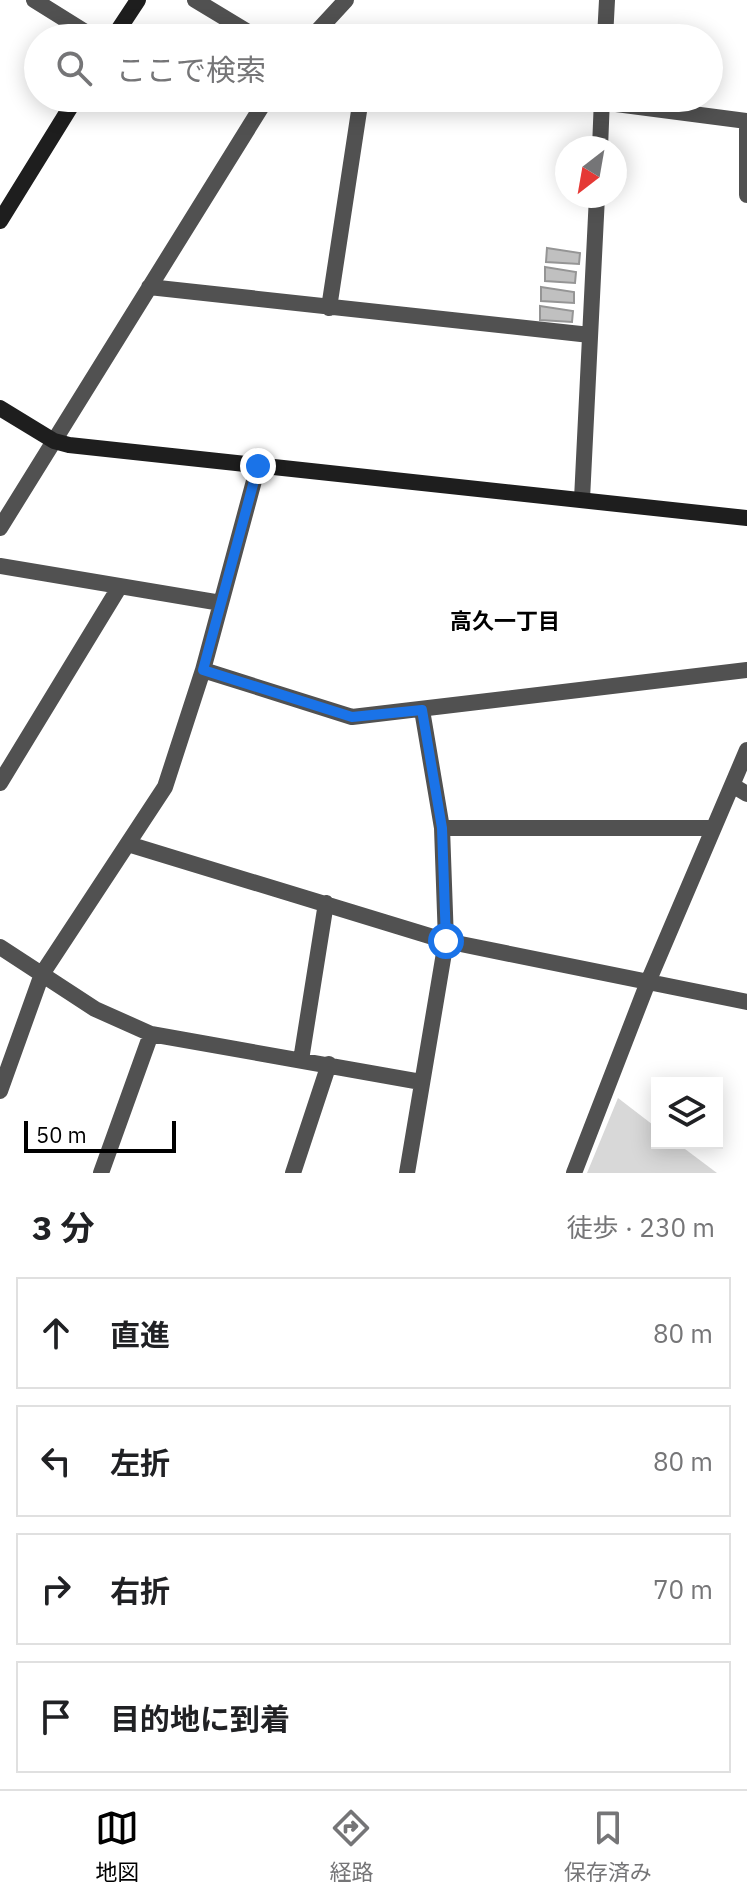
<!DOCTYPE html>
<html lang="ja">
<meta charset="utf-8">
<style>
body{margin:0;font-family:"IBM Plex Sans","Noto Sans JP",sans-serif;background:#f6f6f6;color:#202124}
.controls{position:absolute;right:24px;bottom:24px;display:grid;overflow:hidden;border-radius:0px;box-shadow:0 4px 20px #0003}
.controls button{width:72px;height:72px;display:grid;place-items:center;padding:0;border:0;border-bottom:2px solid #e0e0e0;background:#fff;color:#202124;font:40px sans-serif}
.compass{position:absolute;left:555px;top:136px;width:72px;height:72px;border-radius:50%;background:#fff;box-shadow:0 4px 20px #0003;rotate:211deg}
.scale{position:absolute;left:24px;bottom:20px;width:152px;box-sizing:border-box;padding-left:8px;border:4px solid #000;border-top:0;font-size:22px;line-height:28px;white-space:nowrap;color:#000;-webkit-text-stroke:6px #fff;paint-order:stroke}
.stop{position:absolute;width:24px;height:24px;margin:-18px;border:6px solid #1a73e8;border-radius:50%;background:#fff}
.stop.end{background:#1a73e8;border-color:#fff;box-shadow:0 2px 8px #0008}
.list{margin:0;padding:0;list-style:none}
h2{display:flex;justify-content:space-between;align-items:center;height:104px;margin:0;padding:0 32px;font-size:34px}
h2 small{font-size:26px;font-weight:400;color:#757577}
.list li{display:grid;grid-template-columns:52px 1fr auto;gap:24px;align-items:center;box-sizing:border-box;height:112px;margin:0 16px 16px;padding:0 16px;border:2px solid #e0e0e0;border-radius:0px}
.list b{display:block;font-size:30px;white-space:nowrap}
.list em{font-size:26px;font-style:normal;color:#757577}
.icon{flex:none;width:44px;height:44px;fill:none;stroke:currentColor;stroke-width:2;stroke-linecap:round;stroke-linejoin:round}
.map{position:relative;flex:none;width:747px;height:1173px;overflow:hidden}
.search{position:absolute;background:#fff;box-shadow:0 4px 20px #0003;left:24px;right:24px;top:24px;height:88px;display:flex;align-items:center;gap:20px;box-sizing:border-box;padding:0 28px;border-radius:44px;color:#757577;font-size:30px}
.sheet{height:616px;background:#fff}
nav{display:flex;justify-content:space-around;align-items:center;box-sizing:border-box;height:112px;border-top:2px solid #e0e0e0;background:#fff;font-size:22px;color:#757577}
nav a{display:grid;justify-items:center;gap:4px}
nav .on{color:#000}
.map>svg:first-child{display:block}
.green{fill:#d8d8d8}
.building{fill:#c0c0c0;stroke:#959595;stroke-width:2}
.lines{fill:none;stroke-linecap:round;stroke-linejoin:round}
.street{stroke:#515151;stroke-width:16}
.secondary{stroke:#1e1e1e;stroke-width:16}
.route{stroke:#1a73e8;stroke-width:10}
.labels{text-anchor:middle;stroke-width:7;stroke-linejoin:round;paint-order:stroke}
.neighbourhood-label{font-size:22px;font-weight:bold;fill:#000;stroke:#fff}
</style>
<div class="map">
<svg width="747" height="1173" viewBox="0 0 747 1173">
<rect width="100%" height="100%" fill="#fff"/>
<path class="green" d="M618,1098L657,1128V1143H677L717,1173H587Z"/>
<path class="building" d="M547,248L580,253L579,264L546,262Z
M545,267L576,272L575,283L545,281Z
M541,287L574,292V303L541,301Z
M540,306L573,311L572,322L540,320Z"/>
<g class="lines">
<path class="street" d="M34,0L95,38
M195,0L258,38
M311,38L346,0
M605,38L607,0
M570,98L747,121
M747,121V195
M600,148L602,98
M149,287L590,335
M329,308L361,98
M582,499L597,196
M0,528L267,98
M0,566L221,603
M203,670L352,717L747,670
M0,783L120,586
M732,785L747,794
M442,828H712
M128,844L446,941L747,1002
M0,947L95,1009L151,1034L421,1082
M301,1060L326,903
M0,1091L42,974L165,787L203,670L258,466
M101,1173L151,1034
M293,1173L329,1064
M407,1173L446,941L442,828L422,710
M574,1173L648,982L747,750"/>
<path class="secondary" d="M113,38L138,0
M0,221L76,98
M0,408L54,441L69,445L747,518"/>
</g>
<g class="lines">
<path class="route" d="M258,466L203,670L352,717L422,710L442,828L446,941"/>
</g>
<g class="labels">
<g class="neighbourhood-label">
<text x="505" y="629">高久一丁目</text>
</g>
</g>
</svg>
<div class="controls">
<button><svg class="icon" aria-label="layers" viewBox="0 0 24 24"><path d="M12 4l9 5-9 5-9-5zM3 14l9 5 9-5"/></svg></button>
</div>
<svg class="compass" viewBox="-18 -18 36 36"><path d="M0-13l5 13h-10z" fill="#e53935"/><path d="M0 13l5-13h-10z" fill="#757577"/></svg>
<div class="scale">50 m</div>
<div class="stop" style="left:446px;top:941px"></div>
<div class="stop end" style="left:258px;top:466px"></div>
<div class="search"><svg class="icon" aria-label="search" viewBox="0 0 24 24"><circle cx="10" cy="10" r="6"/><path d="M15 15l6 6"/></svg>ここで検索</div>
</div>
<section class="sheet">
<h2>3 分<small>徒歩 · 230 m</small></h2>
<ul class="list">
<li><svg class="icon" aria-label="ahead" viewBox="0 0 24 24"><path d="M12 20V5M6 11l6-6 6 6"/></svg><div><b>直進</b></div><em>80 m</em></li>
<li><svg class="icon" aria-label="left" viewBox="0 0 24 24"><path d="M17 20v-9H6M10 6l-5 5 5 5"/></svg><div><b>左折</b></div><em>80 m</em></li>
<li><svg class="icon" aria-label="right" viewBox="0 0 24 24"><path d="M7 20v-9h11M14 6l5 5-5 5"/></svg><div><b>右折</b></div><em>70 m</em></li>
<li><svg class="icon" aria-label="arrive" viewBox="0 0 24 24"><path d="M6 21V4h12l-3 4 3 4H6"/></svg><div><b>目的地に到着</b></div></li>
</ul>
</section>
<nav>
<a class="on"><svg class="icon" aria-label="map" viewBox="0 0 24 24"><path d="M3 6l6-2 6 2 6-2v14l-6 2-6-2-6 2zM9 4v14M15 6v14"/></svg>地図</a>
<a><svg class="icon" aria-label="directions" viewBox="0 0 24 24"><path d="M12 3l9 9-9 9-9-9zM9 14v-3h6M13 9l2 2-2 2"/></svg>経路</a>
<a><svg class="icon" aria-label="saved" viewBox="0 0 24 24"><path d="M7 4h10v16l-5-4-5 4z"/></svg>保存済み</a>
</nav>
